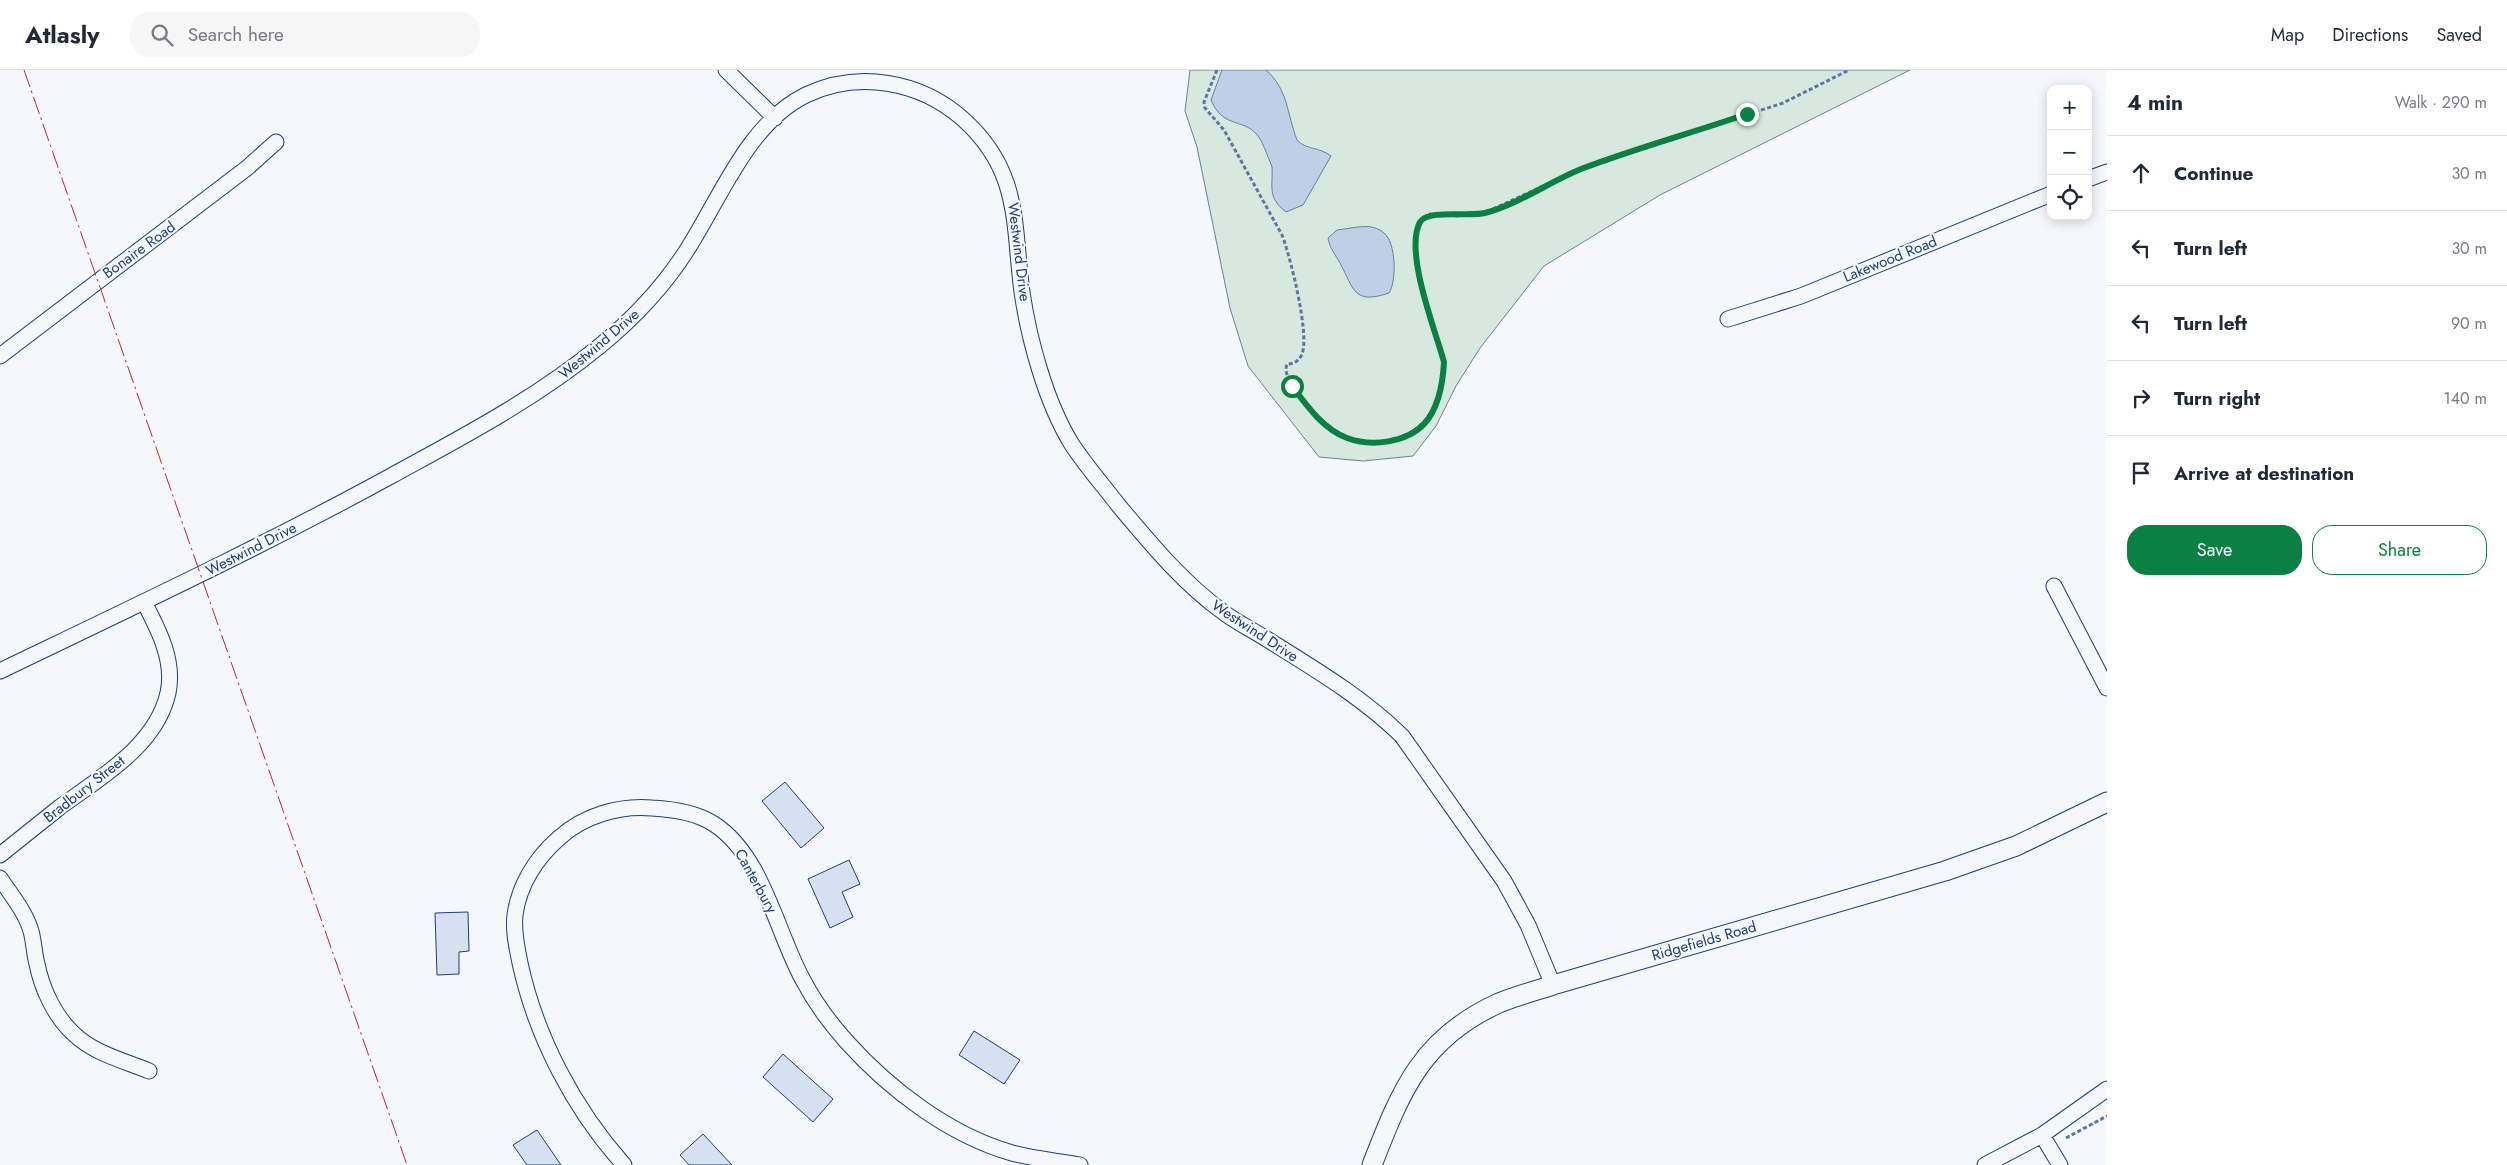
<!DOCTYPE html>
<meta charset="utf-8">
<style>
body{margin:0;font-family:Jost,sans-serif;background:#f6f6f7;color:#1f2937}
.controls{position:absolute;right:15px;top:15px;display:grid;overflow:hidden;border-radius:10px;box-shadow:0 2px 12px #0003}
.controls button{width:45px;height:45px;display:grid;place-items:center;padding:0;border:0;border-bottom:1px solid #e0e1e3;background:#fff;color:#1f2937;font:25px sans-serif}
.stop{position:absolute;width:15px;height:15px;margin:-11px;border:4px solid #0b8043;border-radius:50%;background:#fff}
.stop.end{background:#0b8043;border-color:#fff;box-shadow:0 1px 5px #0008}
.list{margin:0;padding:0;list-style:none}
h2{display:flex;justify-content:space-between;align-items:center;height:65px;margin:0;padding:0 20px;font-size:21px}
h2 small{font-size:16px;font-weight:400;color:#747a83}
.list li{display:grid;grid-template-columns:32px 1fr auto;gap:15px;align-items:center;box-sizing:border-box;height:75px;padding:0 20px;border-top:1px solid #e0e1e3}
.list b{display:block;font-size:19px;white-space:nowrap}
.list em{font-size:16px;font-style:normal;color:#747a83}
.actions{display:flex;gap:10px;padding:15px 20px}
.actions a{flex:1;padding:11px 0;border:1px solid #0b8043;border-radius:20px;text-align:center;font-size:18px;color:#0b8043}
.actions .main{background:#0b8043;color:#fff}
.icon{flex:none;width:28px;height:28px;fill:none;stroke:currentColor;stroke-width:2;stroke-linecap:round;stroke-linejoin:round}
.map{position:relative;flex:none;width:2107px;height:1095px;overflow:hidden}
header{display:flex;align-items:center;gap:30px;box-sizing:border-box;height:70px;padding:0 25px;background:#fff;border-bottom:1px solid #e0e1e3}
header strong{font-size:24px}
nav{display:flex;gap:28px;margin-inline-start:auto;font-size:18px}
.search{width:350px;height:45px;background:#f6f6f7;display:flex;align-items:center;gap:12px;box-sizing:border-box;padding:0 18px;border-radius:20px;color:#747a83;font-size:19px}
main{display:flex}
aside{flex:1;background:#fff}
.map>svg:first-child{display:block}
.green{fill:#d7e8df;stroke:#687fa3}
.water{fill:#bed0e5;stroke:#687fa3}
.building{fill:#d5e0f0;stroke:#1d3f73}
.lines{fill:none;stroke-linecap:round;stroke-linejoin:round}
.minor-casing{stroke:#1d3f73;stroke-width:17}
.tertiary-casing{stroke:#1d3f73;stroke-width:21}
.path{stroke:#5e769c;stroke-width:3;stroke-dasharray:4 2.5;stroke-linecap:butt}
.minor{stroke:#f4f7fb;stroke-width:15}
.tertiary{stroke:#f4f7fb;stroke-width:19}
.power{stroke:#c62828;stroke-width:1;stroke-dasharray:18 4 2.5 4;stroke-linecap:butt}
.route{stroke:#0b8043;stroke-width:6}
.labels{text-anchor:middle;stroke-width:4;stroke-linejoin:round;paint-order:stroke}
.street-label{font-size:15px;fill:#1d3f73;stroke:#f4f7fb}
</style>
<header>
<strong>Atlasly</strong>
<div class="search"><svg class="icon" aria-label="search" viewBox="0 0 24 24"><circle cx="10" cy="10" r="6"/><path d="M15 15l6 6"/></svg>Search here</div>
<nav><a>Map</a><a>Directions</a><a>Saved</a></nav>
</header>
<main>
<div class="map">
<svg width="2107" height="1095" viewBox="0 0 2107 1095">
<rect width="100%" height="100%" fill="#f4f7fb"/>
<path class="green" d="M1190,0H1910L1660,125L1544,196L1480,278L1456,316L1436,356L1413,386L1363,391L1319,387L1248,296L1230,238L1197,77L1185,41Z"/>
<path class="water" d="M1222,0H1266C1288,19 1287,44 1297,70C1306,80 1320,77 1331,86L1303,135L1286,142C1267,127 1273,118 1272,97C1271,94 1262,71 1260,69C1246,46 1224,61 1211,30Z
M1358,157C1367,156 1376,156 1384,163C1396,172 1397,211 1389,223C1353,235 1354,219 1340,193C1335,184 1330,179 1328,168L1337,160Z"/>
<path class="building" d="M785,712L824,758L801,778L762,731Z
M849,790L860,814L842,822L853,847L830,858L808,809Z
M468,842L469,881L459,882V904L437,905L435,843Z
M974,961L1020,990L1004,1014L959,985Z
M783,984L833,1029L813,1052L763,1007Z
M537,1060L561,1095H527L513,1075Z
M703,1064L732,1095H689L680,1085Z"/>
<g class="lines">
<defs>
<path id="minor" d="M726,0L775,48
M2088,109L2107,102
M1728,249L1801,226L2051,124
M0,286L247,98L276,72
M2054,516L2107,618
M0,601C131,538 263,476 391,406C464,366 537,328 601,275C634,248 664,216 687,180C720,129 748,53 806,25C858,0 920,11 963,49C1021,101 1013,154 1022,222C1029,270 1046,332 1071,373C1085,395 1103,415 1119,436C1151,474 1182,512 1223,542C1236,552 1251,559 1265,568C1313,598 1361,626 1402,666L1504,811L1528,855L1553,915
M0,785C20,769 40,753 60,737C101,707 156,676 168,623C175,590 158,559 144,532
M0,808C11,825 25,841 31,861C34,872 34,883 37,894C42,919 55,947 74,964C93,983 125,991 149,1001
M2042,1065L2060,1095
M624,1095C574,1039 536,967 520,893C517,878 513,861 515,845C519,815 536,788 559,768C583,746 619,735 652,738C672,739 697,743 714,754C763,786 776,861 803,910C814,931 830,953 846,971C889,1019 949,1065 1012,1083C1034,1089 1058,1091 1080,1095
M1985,1095L2042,1065L2107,1019"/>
<path id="tertiary" d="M1372,1095C1401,1021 1421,968 1499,933C1516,926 1535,921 1553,915L1945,801L2016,776L2107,732"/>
</defs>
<use href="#minor" class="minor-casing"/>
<use href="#tertiary" class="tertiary-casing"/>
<path class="path" d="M1217,0L1204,32L1205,38L1224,60L1282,165C1290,185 1310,265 1302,284C1299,291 1294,294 1287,294C1283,304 1293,317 1299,324C1311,341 1326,360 1346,368C1359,373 1374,374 1388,371C1429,362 1442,331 1444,292L1419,205L1415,165L1423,148L1430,144L1458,146L1484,143L1581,99L1783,33L1849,0
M2066,1068L2107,1046"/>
<use href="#minor" class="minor"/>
<use href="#tertiary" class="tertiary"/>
<path class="power" d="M24,0L407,1095"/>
</g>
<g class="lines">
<path class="route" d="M1292,316C1307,336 1323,359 1347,368C1371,377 1407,373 1425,353C1439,337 1443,311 1444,292C1435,259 1404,182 1420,152C1428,139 1469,147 1485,143C1519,134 1549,112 1581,99C1636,78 1692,63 1747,44"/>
</g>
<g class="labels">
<g class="street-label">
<text transform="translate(139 180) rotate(-36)" y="5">Bonaire Road</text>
<text transform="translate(1019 182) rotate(83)" y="5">Westwind Drive</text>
<text transform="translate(1890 189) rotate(-22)" y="5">Lakewood Road</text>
<text transform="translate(599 274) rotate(-40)" y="5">Westwind Drive</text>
<text transform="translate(251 479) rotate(-27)" y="5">Westwind Drive</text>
<text transform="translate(1255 561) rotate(33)" y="5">Westwind Drive</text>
<text transform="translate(84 719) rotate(-38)" y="5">Bradbury Street</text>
<text transform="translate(756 811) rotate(61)" y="5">Canterbury</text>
<text transform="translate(1704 871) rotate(-16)" y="5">Ridgefields Road</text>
</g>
</g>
</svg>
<div class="controls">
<button>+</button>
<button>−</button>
<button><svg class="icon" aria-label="locate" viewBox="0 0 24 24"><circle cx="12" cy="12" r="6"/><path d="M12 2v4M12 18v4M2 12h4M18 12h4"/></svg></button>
</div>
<div class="stop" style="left:1292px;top:316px"></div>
<div class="stop end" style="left:1747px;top:44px"></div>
</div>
<aside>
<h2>4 min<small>Walk · 290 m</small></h2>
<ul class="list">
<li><svg class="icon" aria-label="ahead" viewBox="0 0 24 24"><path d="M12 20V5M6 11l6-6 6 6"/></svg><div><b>Continue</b></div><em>30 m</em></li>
<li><svg class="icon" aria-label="left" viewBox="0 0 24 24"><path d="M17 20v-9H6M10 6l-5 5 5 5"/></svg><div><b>Turn left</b></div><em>30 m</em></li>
<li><svg class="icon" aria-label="left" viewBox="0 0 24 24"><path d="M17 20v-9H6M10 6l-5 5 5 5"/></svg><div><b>Turn left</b></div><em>90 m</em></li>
<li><svg class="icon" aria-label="right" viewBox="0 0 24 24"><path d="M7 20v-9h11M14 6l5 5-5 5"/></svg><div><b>Turn right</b></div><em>140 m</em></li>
<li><svg class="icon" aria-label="arrive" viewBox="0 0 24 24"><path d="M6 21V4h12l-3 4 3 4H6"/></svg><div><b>Arrive at destination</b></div></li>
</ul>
<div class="actions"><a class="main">Save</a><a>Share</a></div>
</aside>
</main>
